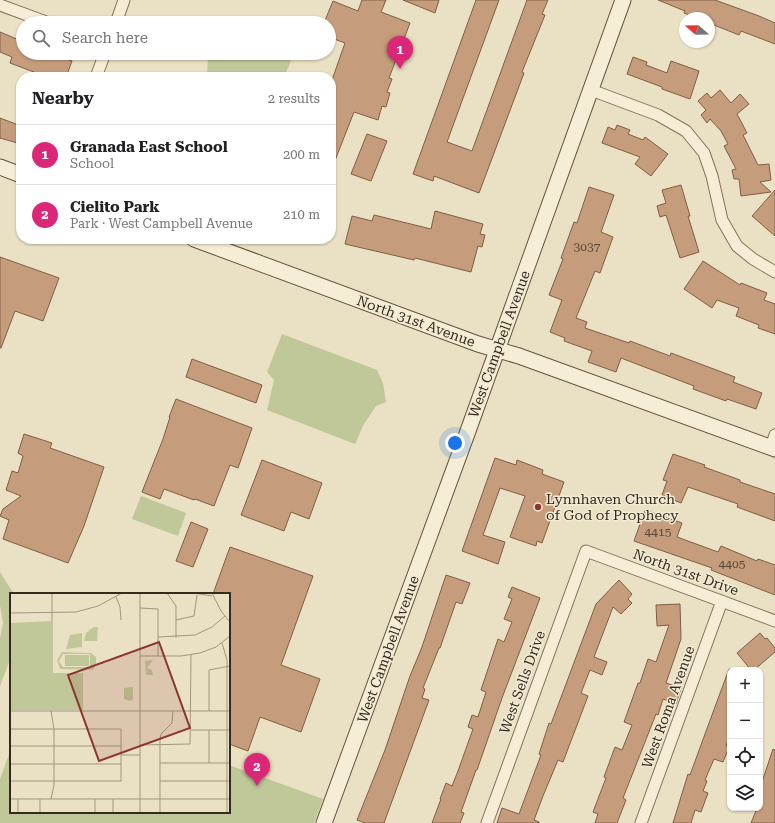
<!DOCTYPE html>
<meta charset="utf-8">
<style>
body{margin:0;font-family:"Roboto Serif",serif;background:#f2f2f2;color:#202124}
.controls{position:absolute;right:12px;bottom:12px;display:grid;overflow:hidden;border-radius:8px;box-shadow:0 1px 3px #0004}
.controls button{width:36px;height:36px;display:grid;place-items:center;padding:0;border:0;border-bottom:1px solid #e0e0e0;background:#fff;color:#202124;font:20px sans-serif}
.compass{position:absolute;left:679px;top:12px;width:36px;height:36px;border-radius:50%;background:#fff;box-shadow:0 1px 3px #0004;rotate:290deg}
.you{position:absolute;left:455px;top:443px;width:14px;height:14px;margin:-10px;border:3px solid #fff;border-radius:50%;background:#1a73e8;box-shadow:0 0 0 6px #1a73e833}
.badge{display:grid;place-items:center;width:26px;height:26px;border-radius:50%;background:#db2777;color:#fff;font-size:13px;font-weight:700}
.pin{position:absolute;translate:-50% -33px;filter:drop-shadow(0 1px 2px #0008)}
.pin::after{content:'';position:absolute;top:21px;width:14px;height:12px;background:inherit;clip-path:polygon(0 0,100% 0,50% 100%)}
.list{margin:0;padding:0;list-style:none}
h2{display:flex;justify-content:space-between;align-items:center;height:52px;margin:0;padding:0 16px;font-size:17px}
h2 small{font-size:13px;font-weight:400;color:#757577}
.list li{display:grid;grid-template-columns:26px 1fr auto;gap:12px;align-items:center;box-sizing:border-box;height:60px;padding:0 16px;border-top:1px solid #e0e0e0}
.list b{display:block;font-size:15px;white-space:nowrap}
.list p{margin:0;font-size:13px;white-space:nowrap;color:#757577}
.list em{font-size:13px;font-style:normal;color:#757577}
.icon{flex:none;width:22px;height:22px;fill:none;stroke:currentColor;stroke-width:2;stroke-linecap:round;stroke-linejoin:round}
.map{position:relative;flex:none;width:775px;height:823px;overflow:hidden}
.search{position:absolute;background:#fff;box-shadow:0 1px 3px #0004;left:16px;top:16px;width:320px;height:44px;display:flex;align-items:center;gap:10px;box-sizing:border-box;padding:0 14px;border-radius:22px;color:#757577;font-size:15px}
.panel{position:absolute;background:#fff;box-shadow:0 1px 3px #0004;left:16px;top:72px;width:320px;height:172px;border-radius:16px}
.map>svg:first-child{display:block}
.green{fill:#c0c798}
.building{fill:#c69d7c;stroke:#805e43}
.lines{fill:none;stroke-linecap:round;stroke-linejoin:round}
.street-casing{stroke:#83725b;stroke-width:13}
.secondary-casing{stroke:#65533f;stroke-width:17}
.street{stroke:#f6edd6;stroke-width:11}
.secondary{stroke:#f6edd6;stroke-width:15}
.poi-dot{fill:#8d3330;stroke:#f2ead2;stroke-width:1.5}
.labels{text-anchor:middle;stroke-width:3;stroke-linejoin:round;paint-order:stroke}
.number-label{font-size:12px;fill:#584736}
.street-label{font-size:14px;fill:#342a1e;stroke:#f2ead2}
.poi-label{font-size:14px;fill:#342a1e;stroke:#f2ead2;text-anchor:start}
.inset-road{fill:none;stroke:#a19781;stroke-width:1}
.view{fill:#8d3330;fill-opacity:0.15;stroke:#8d3330;stroke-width:2}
.inset-edge{fill:none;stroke:#342a1e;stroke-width:2}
</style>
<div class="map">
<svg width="775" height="823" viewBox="0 0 775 823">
<rect width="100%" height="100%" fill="#eae0c3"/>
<path class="green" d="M208,53H287L291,61L284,77H207Z
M282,334L377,370L383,383L386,402L376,406L364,424L355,444L267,410L274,380L267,372Z
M141,496L186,513L178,536L132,519Z
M0,572L14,594H11V657L0,686V638L3,623L0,605Z
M11,749V812H229V765L323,799L314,823H0V779Z"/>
<path class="building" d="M362,0H386L381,12L410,23L389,78L392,79L387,92L390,93L386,107L382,106L378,120L354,112L332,168L331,83L345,43L329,37V23H324L333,1L358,11Z
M403,0H439L435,13Z
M476,0H499L447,142L472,151L527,0H548L542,14L545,15L522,72L524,73L479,193L434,176L433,181L413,174Z
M658,0H715L759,16L775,23V44L741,31L739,35L709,23V18H697L684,13L685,11Z
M0,32L19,40L23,32V53H49L72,61L66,77H47L10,63L12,57L0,52Z
M633,57L647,62L646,65L667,73L671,61L699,71L690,99L662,89V87L627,74Z
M720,90L731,103L740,94L749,104L737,114L747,133L743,135L758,165L769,164L771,180L760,182L771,192L741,196L739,179H734L732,170L736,169L724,146L728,144L721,131L710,119L707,123L701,115L706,110L698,101L707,93L711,98Z
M0,118L21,126V144L0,138Z
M617,125L630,130L628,134L643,140L645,137L668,154L651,176L635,164L640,157L602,143L608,127L615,130Z
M367,134L387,141L371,181L351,174Z
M681,185L690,216H688L699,252L680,258L666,215L660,217L657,206L666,203L662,190Z
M589,187L614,195L601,232L613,237L600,273L595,271L576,318L587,322L585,328L629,343L630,341L670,356L671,353L735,377L733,382L762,393L756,409L727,399L726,401L693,389L694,386L621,358L616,372L588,362L592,351L564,341L565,338L550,332L562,300L549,295L563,259L561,258L574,222L577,223Z
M775,190V236L752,216Z
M435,211L483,224L480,234L485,235L482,247L478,246L471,272L415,258L414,260L345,244L352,216L372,221L374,215L431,229Z
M0,257L59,278L43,321L15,311L1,348H0Z
M703,261L740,285L741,283L767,293L764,300L775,304V334L758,328L759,325L736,316L739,308L717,300L712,308L684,289Z
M192,359L262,385L256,403L186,377Z
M176,399L252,428L238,468L230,465L214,506L195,499L194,500L164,489L160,499L142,492L163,439L170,417H169Z
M24,434L52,443L50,448L104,467L84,526L68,563L3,539L9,520L0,516L3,509L21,496L6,490L12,471L18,473L23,456L18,453Z
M673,454L705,465L704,467L740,480V482L775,494V521L737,507L738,504L688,487L681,503L662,495L667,481L663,480Z
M495,458L516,465L517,460L543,470L542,474L564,482L542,543L537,541L536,546L510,537L525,496L500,488L483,535L505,542L498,564L462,551Z
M262,460L322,483L309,519L291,512L284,531L241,515Z
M645,510L682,523L677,537L718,552L721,546L757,561L758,559L775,565V595L711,570L712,568L634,541Z
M191,522L208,529L193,567L176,561Z
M230,547L313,576L281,665L320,679L301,732L260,717L248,751L229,744V594H213Z
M446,575L470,583L462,604L456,602L440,648H439L423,688L425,689L422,698L429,700L384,823H365L357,820L385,750L410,676L422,647Z
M619,580L632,594L628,599L632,603L621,614L613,607L594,657L607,662L602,675L590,670L581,693L588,696L563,762L558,760L543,796L534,820L539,822V823H497L502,808L519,814L541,755L539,754L549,723L551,724L596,604Z
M512,587L540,598L502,698L477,770H476L461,812L464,813L460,823H432L441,799H440L446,783L452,786L458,771L473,729L468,727L472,715L478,717L486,692L481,690L498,639L504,642L512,622L504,619L512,599L508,597Z
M680,604L681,639L666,683L681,688L676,704L663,699L658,715L656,714L623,798L626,800L617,823H595L598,814L593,812L606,778L604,777L615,747L622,750L632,725L624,722L638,683H640L648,659L656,662L669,625L657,626L656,605Z
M760,633L765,639L767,638L775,648V652L754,670H751L737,653Z
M729,669H730V734L726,746L729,747L723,762L714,759L705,780L707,781L703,791L708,793L701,812L695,810L691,823H673L688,774L690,775L705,734Z
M773,749L775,750V823H751L757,808H760V788Z"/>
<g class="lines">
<defs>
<path id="street" d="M0,5L49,23
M116,23L124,0
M96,77L105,53
M591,90L658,115L686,131L704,153L712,176L722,220L737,246L753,259L775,272
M771,447L775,435
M487,823L586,551L775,621
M641,823L722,601"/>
<path id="secondary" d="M0,167L21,175
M194,239L478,344L519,356L775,449
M324,823L468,431L623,0"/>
</defs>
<use href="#street" class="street-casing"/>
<use href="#secondary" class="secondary-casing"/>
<use href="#street" class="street"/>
<use href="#secondary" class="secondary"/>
</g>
<circle class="poi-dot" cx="538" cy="507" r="4"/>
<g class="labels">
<g class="number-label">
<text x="587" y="251">3037</text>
<text x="658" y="536">4415</text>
<text x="732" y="568">4405</text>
</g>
<g class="street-label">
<text transform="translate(416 321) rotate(20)" y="5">North 31st Avenue</text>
<text transform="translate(499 344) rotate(-70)" y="5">West Campbell Avenue</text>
<text transform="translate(686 572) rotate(20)" y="5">North 31st Drive</text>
<text transform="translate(388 649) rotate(-70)" y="5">West Campbell Avenue</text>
<text transform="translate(522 682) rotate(-70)" y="5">West Sells Drive</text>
<text transform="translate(668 707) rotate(-70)" y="5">West Roma Avenue</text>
</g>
<g class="poi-label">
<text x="546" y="504">Lynnhaven Church<tspan x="546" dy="16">of God of Prophecy</tspan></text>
</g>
</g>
<g transform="translate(10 593)">
<rect width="220" height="220" fill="#eae0c3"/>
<path d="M43,28V80H73V117H0V30ZM84,34H88L87,48H74L76,40ZM72,40V54L56,56L60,42ZM52,59L81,60L86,64V71L83,77L50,76L47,67ZM53,61H80V74H53L49,68ZM55,62H79V73H55ZM143,67L137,75L142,77L143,82H136L135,68ZM123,94V106L120,108L114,106V95Z" fill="#c0c798" fill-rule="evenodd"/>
<path class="inset-road" d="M25,0H57M130,0V220M157,0L166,13V45M184,0L202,3M202,0L211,18L220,29M106,4L110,14L111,27M130,15L148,16V63M0,20L66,19L88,13L112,0M166,27L184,23L187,2M42,28V1M148,44L185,42L202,34L215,23M212,50L217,67V220M130,63H171L190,60L206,54L220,43M0,118H220M199,118V77L220,73M0,136H111V188H0M181,137H220M199,137V170M130,152L180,151L181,62M0,153H111M111,162H130M150,170H220M0,171H111M150,188H220M0,206H220M41,206L44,192V136L41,118M8,220V206M30,220V206M85,220V206M103,220V206M150,220V146L151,141L162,130L163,118"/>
<path class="view" d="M149,49L180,135L89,168L58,82Z"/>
<rect width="220" height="220" class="inset-edge"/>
</g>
</svg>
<div class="controls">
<button>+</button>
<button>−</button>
<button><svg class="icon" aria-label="locate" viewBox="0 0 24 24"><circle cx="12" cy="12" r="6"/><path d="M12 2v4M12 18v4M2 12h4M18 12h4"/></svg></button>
<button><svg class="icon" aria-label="layers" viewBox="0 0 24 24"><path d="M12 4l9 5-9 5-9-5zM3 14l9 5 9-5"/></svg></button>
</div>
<svg class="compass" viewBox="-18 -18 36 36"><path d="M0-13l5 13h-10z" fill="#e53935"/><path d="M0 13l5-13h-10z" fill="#757577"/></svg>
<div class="you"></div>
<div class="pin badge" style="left:400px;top:69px">1</div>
<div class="pin badge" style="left:257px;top:786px">2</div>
<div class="search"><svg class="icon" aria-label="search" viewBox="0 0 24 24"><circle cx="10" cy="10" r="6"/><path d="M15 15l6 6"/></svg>Search here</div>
<section class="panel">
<h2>Nearby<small>2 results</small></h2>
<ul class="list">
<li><span class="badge">1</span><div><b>Granada East School</b><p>School</p></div><em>200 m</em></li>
<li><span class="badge">2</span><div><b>Cielito Park</b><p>Park · West Campbell Avenue</p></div><em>210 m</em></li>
</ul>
</section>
</div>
